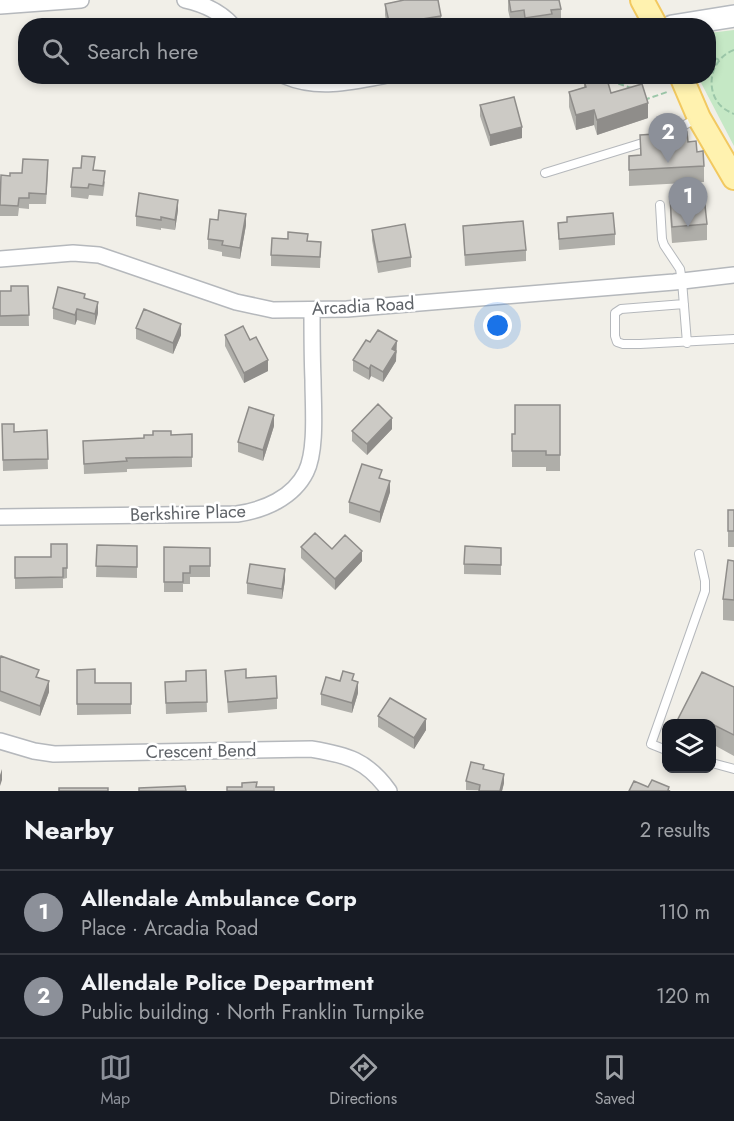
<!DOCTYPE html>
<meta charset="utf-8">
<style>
body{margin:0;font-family:Jost,sans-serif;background:#242831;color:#f1f3f6}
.controls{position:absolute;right:18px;bottom:18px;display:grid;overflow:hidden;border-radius:12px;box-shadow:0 3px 9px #0003}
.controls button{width:54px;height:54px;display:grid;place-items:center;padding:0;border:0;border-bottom:2px solid #363941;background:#171b24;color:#f1f3f6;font:30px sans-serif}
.you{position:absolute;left:498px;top:326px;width:21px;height:21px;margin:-15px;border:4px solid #fff;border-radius:50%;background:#1a73e8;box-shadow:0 0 0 9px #1a73e833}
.badge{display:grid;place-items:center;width:39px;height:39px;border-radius:50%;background:#8c9099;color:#fff;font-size:20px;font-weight:700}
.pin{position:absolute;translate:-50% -50px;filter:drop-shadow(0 2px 3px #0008)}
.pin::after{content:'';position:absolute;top:32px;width:21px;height:18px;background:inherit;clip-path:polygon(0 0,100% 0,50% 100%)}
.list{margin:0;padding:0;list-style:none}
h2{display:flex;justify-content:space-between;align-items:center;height:78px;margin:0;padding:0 24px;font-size:26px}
h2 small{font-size:20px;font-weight:400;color:#9ea1a6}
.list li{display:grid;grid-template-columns:39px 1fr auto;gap:18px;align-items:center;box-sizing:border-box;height:84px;padding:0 24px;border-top:2px solid #363941}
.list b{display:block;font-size:22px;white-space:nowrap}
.list p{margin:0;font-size:20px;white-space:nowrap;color:#9ea1a6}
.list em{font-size:20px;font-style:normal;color:#9ea1a6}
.icon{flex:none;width:33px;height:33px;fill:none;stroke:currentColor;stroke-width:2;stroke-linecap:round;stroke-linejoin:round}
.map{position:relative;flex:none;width:734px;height:791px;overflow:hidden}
.search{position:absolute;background:#171b24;box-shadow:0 3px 9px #0003;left:18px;right:18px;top:18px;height:66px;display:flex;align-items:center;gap:15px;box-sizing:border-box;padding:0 21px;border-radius:24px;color:#9ea1a6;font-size:22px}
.sheet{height:246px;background:#171b24}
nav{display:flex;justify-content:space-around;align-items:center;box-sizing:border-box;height:84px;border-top:2px solid #363941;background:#171b24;font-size:16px;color:#9ea1a6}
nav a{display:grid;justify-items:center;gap:3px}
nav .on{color:#8c9099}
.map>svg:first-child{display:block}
.green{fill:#c5e8c5}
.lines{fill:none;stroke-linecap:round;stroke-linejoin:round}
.service-casing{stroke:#b5b8bc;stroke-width:10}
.minor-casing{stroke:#b5b8bc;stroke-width:18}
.secondary-casing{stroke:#b6babf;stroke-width:24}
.primary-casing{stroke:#f2c960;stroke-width:26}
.path{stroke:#9cc7a9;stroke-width:2;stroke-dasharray:6 3;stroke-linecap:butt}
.service{stroke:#fff;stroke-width:8}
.minor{stroke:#fff;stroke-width:15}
.secondary{stroke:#fff;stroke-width:21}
.primary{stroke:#fff2af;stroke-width:22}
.wall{fill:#afaea9}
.shaded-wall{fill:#8f8d8a}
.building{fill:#cccac5;stroke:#8f8d8a;stroke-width:1.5}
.labels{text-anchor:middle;stroke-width:5;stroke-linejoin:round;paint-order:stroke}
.street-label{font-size:18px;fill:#5f6368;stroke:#fff}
</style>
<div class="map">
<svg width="734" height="791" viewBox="0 0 734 791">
<rect width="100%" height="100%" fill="#f1efe8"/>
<path class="green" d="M734,30V146L698,77L708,76L709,33Z"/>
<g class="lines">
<defs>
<path id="service" d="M661,137L698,118
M545,173L649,141
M660,205L662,239L664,245L680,269L682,281L687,343
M684,304L621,309L615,313V336L617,342L623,344H640L734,339
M666,750L651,744L705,591V581L699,554
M712,763L734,769"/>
<path id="minor" d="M185,0C203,4 221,12 233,26
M0,6L81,0
M285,76C318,90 349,82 383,76
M0,259L73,253L99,255L236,302L273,310L347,309L674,282L734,275
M0,517L237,514C264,510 293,498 306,472C317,450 313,405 313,380C312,357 312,333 312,310
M0,741L34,751L54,754L311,749C347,755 367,760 389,791"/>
<path id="secondary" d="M672,26L734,16"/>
<path id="primary" d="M642,0L656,26
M681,76L699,118L734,178"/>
</defs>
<use href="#service" class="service-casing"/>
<use href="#minor" class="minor-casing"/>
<use href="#secondary" class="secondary-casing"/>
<use href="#primary" class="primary-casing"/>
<path class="path" d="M734,50C711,58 704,89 721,106C725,110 730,112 734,114
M708,54L719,60
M614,76L617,83L631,88
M644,100L667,92"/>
<use href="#service" class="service"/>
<use href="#minor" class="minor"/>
<use href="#secondary" class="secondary"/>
<use href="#primary" class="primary"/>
</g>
<path class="wall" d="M403,0H438L441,16V26H387L385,15V4Z
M508,0L561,9V19L552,21V24L544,26H525L524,20L511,23L508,10Z
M588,76H606L611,93L648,118L597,135L594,125L576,130L569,107V92L584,87V81L589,80Z
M480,105L522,138L490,146L480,116Z
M640,135L688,142L697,152L704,166V182L629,186V156L640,155Z
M94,170L105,182L103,196L89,195L88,199L71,197V187Z
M48,171L46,204H29V209L19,208L18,216H0V194L10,176L22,173Z
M670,199L707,224V240L672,243L670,215Z
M178,210L175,230L161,228V230L136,226V216Z
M567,217L615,234V245L559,250L558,223L567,222Z
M218,220L246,225L240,259L222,256V252L208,249V239Z
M463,226L526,250V261L465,266Z
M372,230L411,257V267L378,273L372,240Z
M321,242L320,268L271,266V255Z
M28,286L29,326H0V291H11Z
M85,299L98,313L95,325L77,320L75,325L53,319V308Z
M136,328L181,335L173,354L136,339Z
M225,335L250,340L268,371L244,383L225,346Z
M370,342L397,352L396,354V361L383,382L371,376L369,380L353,371V360Z
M560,405V471H546V467H512V434H515Z
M2,424L14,432L47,430L48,469L3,471Z
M274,426L263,461L238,452V442Z
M392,429L367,455L352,441V431Z
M192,434V467L127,469V472L84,474L83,441L144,438L171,435Z
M382,479L390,492L380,523L349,513V502Z
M728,510H734V547H728Z
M67,544V578L63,579V588L15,589V557H51Z
M97,545L137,546V578L96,577Z
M164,547L210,548V577H190V584H183V592H164Z
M301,547L332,549L362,561L335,590L301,558Z
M501,548V575L464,574V564Z
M734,561V621L723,620V599Z
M285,580L282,599L247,594V583Z
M0,659L39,678L49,692L40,716L0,701Z
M77,670L95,683H131V714L77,715Z
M206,670L207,712L166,714L165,682L186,681Z
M225,671L246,678L277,698V709L228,713Z
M340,681H354L358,693L352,713L321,705V694Z
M734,687V756L714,745L711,723H678V719Z
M378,716L426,730L414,749L378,727Z
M484,769L504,783L502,791L466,790V781Z"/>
<path class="shaded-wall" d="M648,103V118L597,135V120Z
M594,110V125L576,130V115Z
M522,127V138L490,146V135Z
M178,200V210L175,230V220Z
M246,214V225L240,259V248Z
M98,302V313L95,325V314Z
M77,309V320L75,325V315Z
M181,324V335L173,354V343Z
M397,341L396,361L383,382V372L392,349Z
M268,360V371L244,383V373Z
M371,365V376L369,380V369Z
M274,415V426L263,461V450Z
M392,418V429L367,455V444Z
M390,481V492L380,523V512Z
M362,551V561L335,590V579Z
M285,569V580L282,599V589Z
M49,681V692L40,716V706Z
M358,682V693L352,713V703Z
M426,719V730L414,749V738Z
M714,725V745L711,750V729Z
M2,769V780L0,786V775Z
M504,774V783L502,791H500Z"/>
<path class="building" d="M404,0H438L441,16L403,22L404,25L390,26L385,4Z
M509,0H559L561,9L551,10L552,14L525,18L524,10L511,12Z
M592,76H606L611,93L642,84L648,103L597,120L594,110L576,115L569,92L586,87L584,81L593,78Z
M514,97L522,127L490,135L480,105Z
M687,132L688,142L696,141L697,152L703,151L704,166L629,170V156L641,155L640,135Z
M82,156L95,157L93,170L105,171L103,186L89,184L88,188L71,187L73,168H81Z
M23,159L48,160L46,194L29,193V198H19L18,206L0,205L1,175L10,176V173H22Z
M139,193L178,200L175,220L161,217V220L136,216Z
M704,196L707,224L672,227L670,199Z
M219,210L246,214L240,248L222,245L223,241L208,239L210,219L218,220Z
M613,213L615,234L559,239L558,223L567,222V217Z
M523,221L526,250L465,255L463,226Z
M405,224L411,257L378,262L372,230Z
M288,232L308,234L307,241L321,242L320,257L271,255L272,238L288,239Z
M11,286H28L29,315L0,316V291H11Z
M58,287L85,294L84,298L98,302L95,314L77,309L75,315L53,308Z
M144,309L181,324L173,343L136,328Z
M243,326L250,340L256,337L268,360L244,373L225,335Z
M378,330L397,341L392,349L396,351L383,372L371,365L369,369L353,360L366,340L370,342Z
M378,404L392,418L367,444L352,431Z
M515,405H560V455H546V451H512V434H515Z
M249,407L274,415L263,450L238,442Z
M2,424H14V432L47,430L48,459L3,460Z
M153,431H171V435L192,434V457L126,458L127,461L84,464L83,441L144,438V435H153Z
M362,464L382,470L379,478L390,481L380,512L349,502Z
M728,510H734V531H728Z
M315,533L332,549L345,535L362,551L335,579L301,547Z
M51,544H67V568H63V577L15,578V557H51Z
M97,545L137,546V567L96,566Z
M465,546L501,548V565L464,564Z
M164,547L210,548V566H190V573H183V582H164Z
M728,560L734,561V600L723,599Z
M250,564L285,569L282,589L247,583Z
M1,656L39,670L36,677L49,681L40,706L0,691V659Z
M95,669V683H131V704H77V670Z
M246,669V678L276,676L277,698L228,702L225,671Z
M206,670L207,702L166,703L165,682L186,681V671Z
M343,671L354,674L352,680L358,682L352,703L321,694L326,677L340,681Z
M702,672L734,687V735L714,725L711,729V723H687L678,719Z
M390,698L426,719L414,738L378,716Z
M471,762L484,765L483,769L504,774L500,791H479L480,785L466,781Z
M652,780L669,787L668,790L670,791H629L634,781L648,787Z
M257,782L256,787H274V791H227V787H242V783Z
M185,786L186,791H139V788Z
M59,788H108V791H59Z"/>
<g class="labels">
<g class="street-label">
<text transform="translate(363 306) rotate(-3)" y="6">Arcadia Road</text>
<text transform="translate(188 513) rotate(-2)" y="6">Berkshire Place</text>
<text transform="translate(201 751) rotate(-1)" y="6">Crescent Bend</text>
</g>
</g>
</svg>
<div class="controls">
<button><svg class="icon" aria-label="layers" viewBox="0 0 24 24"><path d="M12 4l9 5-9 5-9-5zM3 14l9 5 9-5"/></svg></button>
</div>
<div class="you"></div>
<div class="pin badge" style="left:688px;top:227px">1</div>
<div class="pin badge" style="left:668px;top:163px">2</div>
<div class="search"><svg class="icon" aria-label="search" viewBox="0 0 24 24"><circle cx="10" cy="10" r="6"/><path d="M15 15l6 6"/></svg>Search here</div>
</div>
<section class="sheet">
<h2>Nearby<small>2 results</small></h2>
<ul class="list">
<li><span class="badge">1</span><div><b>Allendale Ambulance Corp</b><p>Place · Arcadia Road</p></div><em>110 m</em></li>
<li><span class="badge">2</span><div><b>Allendale Police Department</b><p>Public building · North Franklin Turnpike</p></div><em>120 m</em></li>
</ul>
</section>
<nav>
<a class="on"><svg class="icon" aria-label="map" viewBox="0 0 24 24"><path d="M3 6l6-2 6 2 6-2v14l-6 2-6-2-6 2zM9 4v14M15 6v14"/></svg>Map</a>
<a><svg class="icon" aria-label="directions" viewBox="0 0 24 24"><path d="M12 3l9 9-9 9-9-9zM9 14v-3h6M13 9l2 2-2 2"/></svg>Directions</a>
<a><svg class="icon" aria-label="saved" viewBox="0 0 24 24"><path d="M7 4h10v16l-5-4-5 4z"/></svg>Saved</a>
</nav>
